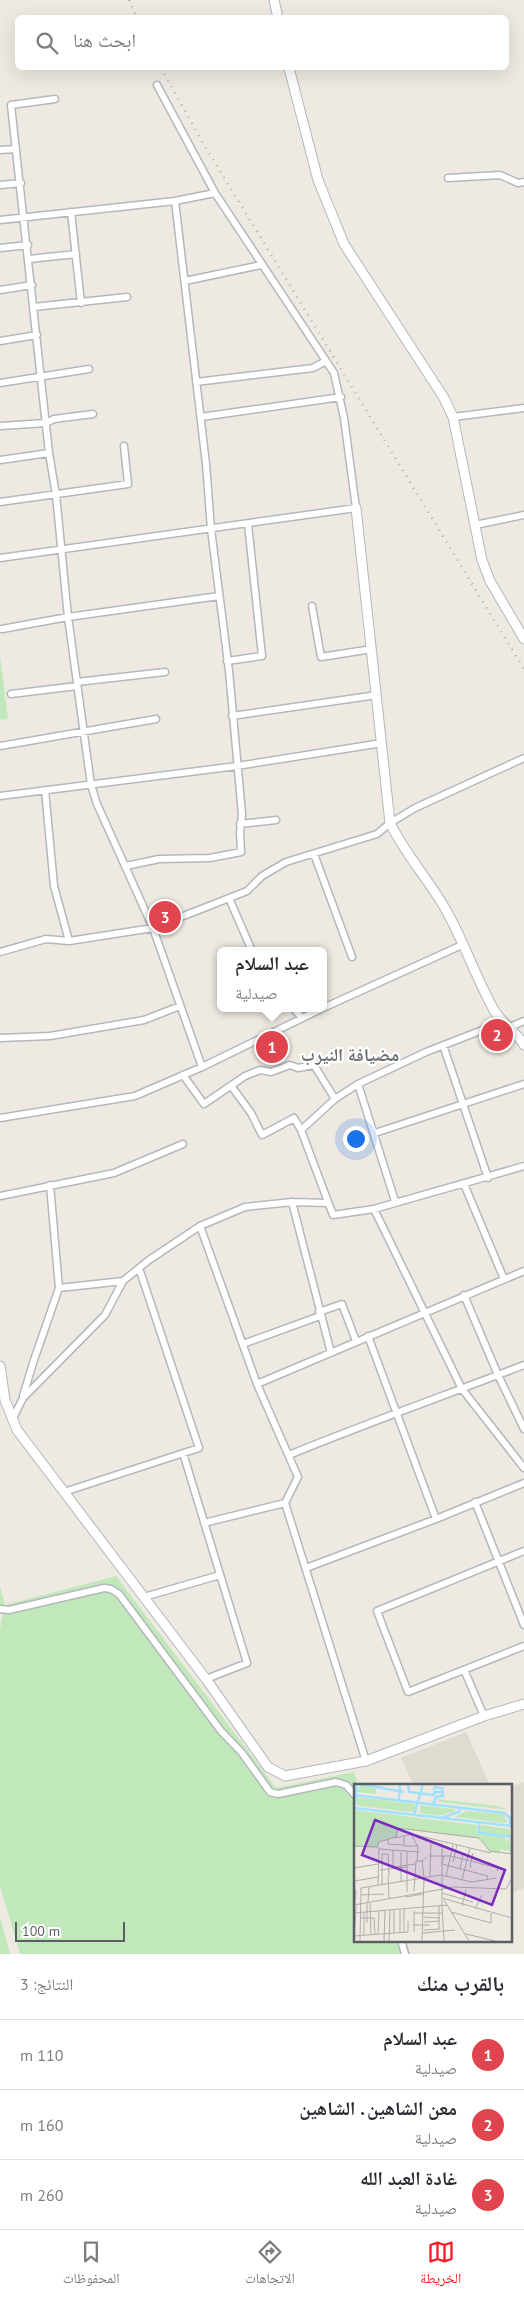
<!DOCTYPE html>
<html lang="ar">
<meta charset="utf-8">
<style>
body{margin:0;font-family:"PT Sans","Noto Naskh Arabic",sans-serif;background:#f7f7f7;color:#2b2b33;direction:rtl}
.scale{position:absolute;left:15px;bottom:12px;width:110px;box-sizing:border-box;padding-left:5px;border:2px solid #595f63;border-top:0;font-size:14px;line-height:18px;white-space:nowrap;color:#595f63;-webkit-text-stroke:4px #fff;paint-order:stroke}
.you{position:absolute;left:355px;top:1138px;width:18px;height:18px;margin:-12px;border:4px solid #fff;border-radius:50%;background:#1a73e8;box-shadow:0 0 0 8px #1a73e833}
.badge{display:grid;place-items:center;width:32px;height:32px;border-radius:50%;background:#f81c25;color:#fff;font-size:16px;font-weight:700}
.pin{position:absolute;translate:-50% -50%;border:2px solid #fff;box-shadow:0 1px 5px #0006}
.popup{position:absolute;left:217px;top:947px;width:110px;height:65px;box-sizing:border-box;display:grid;place-content:center;border-radius:8px;background:#fff;filter:drop-shadow(0 1px 4px #0005);font-size:16px;white-space:nowrap;color:#7c7c81}
.popup b{font-size:19px;color:#2b2b33}
.popup::after{content:'';position:absolute;left:50%;top:100%;margin-left:-10px;border:10px solid transparent;border-top-color:#fff}
.list{margin:0;padding:0;list-style:none}
h2{display:flex;justify-content:space-between;align-items:center;height:65px;margin:0;padding:0 20px;font-size:21px}
h2 small{font-size:16px;font-weight:400;color:#7c7c81}
.list li{display:grid;grid-template-columns:32px 1fr auto;gap:15px;align-items:center;box-sizing:border-box;height:70px;padding:0 20px;border-top:1px solid #e1e1e2}
.list b{display:block;font-size:19px;white-space:nowrap}
.list p{margin:0;font-size:16px;white-space:nowrap;color:#7c7c81}
.list em{font-size:16px;font-style:normal;color:#7c7c81}
.icon{flex:none;width:28px;height:28px;fill:none;stroke:currentColor;stroke-width:2;stroke-linecap:round;stroke-linejoin:round}
.map{position:relative;flex:none;width:524px;height:1954px;overflow:hidden;direction:ltr}
.search{position:absolute;background:#fff;box-shadow:0 5px 20px #0002;left:15px;right:15px;top:15px;height:55px;display:flex;align-items:center;gap:12px;box-sizing:border-box;padding:0 18px;border-radius:8px;color:#7c7c81;font-size:19px}
.sheet{height:275px;background:#fff}
nav{display:flex;justify-content:space-around;align-items:center;box-sizing:border-box;height:70px;border-top:1px solid #e1e1e2;background:#fff;font-size:14px;color:#7c7c81}
nav a{display:grid;justify-items:center;gap:2px}
nav .on{color:#f81c25}
.map>svg:first-child{display:block}
.education{fill:#e0dbd1}
.green{fill:#c0e8ba}
.lines{fill:none;stroke-linecap:round;stroke-linejoin:round}
.street-casing{stroke:#b4b8bd;stroke-width:9}
.secondary-casing{stroke:#b3b8bd;stroke-width:11}
.street{stroke:#fff;stroke-width:6}
.secondary{stroke:#fff;stroke-width:9}
.rail{stroke:#b1b2b3;stroke-width:2.5;stroke-dasharray:1 6;stroke-linecap:butt}
.labels{text-anchor:middle;stroke-width:4.5;stroke-linejoin:round;paint-order:stroke}
.district-label{font-size:18px;font-weight:bold;fill:#6a7175;stroke:#fff}
.inset-river{fill:none;stroke:#9fe1ff;stroke-width:2.5}
.inset-road{fill:none;stroke:#aeaeab;stroke-width:1}
.view{fill:#7b2cbf;fill-opacity:0.15;stroke:#7b2cbf;stroke-width:2.5}
.inset-edge{fill:none;stroke:#595f63;stroke-width:2.5}
</style>
<div class="map">
<svg width="524" height="1954" viewBox="0 0 524 1954">
<rect width="100%" height="100%" fill="#eee9e1"/>
<path class="education" d="M466,1732L490,1785H413L401,1758Z
M524,1782V1888L510,1894V1787Z"/>
<path class="green" d="M0,656L8,719L0,720Z
M116,1576L276,1788L354,1772L358,1785H355V1940H406L410,1954H20L0,1886V1630L4,1606L0,1607V1587L5,1605Z
M0,1917L10,1954H0Z"/>
<g class="lines">
<defs>
<path id="street" d="M55,99L11,105L49,453L56,495L68,617L91,785L97,804L153,928L202,1067
M0,150L16,149
M448,178L500,175L518,183L524,182
M0,185L21,183
M71,212L81,303
M0,220L175,201
M0,248L28,245
M29,259L76,254
M185,281L261,265
M0,290L32,285
M34,307L127,297
M0,341L37,335
M196,382L313,368L326,361
M0,383L89,369
M201,417L341,397
M453,417L524,408
M0,426L46,423L54,419L93,414
M0,460L49,453
M0,502L128,484L124,446
M475,525L524,515
M0,558L356,508L344,418L334,373L215,193L157,85
M312,606L321,657L372,649
M2,629L68,617L219,596
M227,661L262,656L248,524
M77,682L165,672
M11,694L77,686
M232,716L377,695
M0,746L156,719
M45,790L54,886L69,941
M0,796L237,766L382,743
M240,824L276,820
M314,854L352,957
M126,866L159,859L210,858L241,852L240,833L242,814L229,671L211,529L206,464L175,201L215,193
M229,898L252,951
M0,952L46,939L69,941L153,928L247,891L262,876L286,862L377,834L390,823L415,808L524,758
M293,1008L302,1018
M323,1008L462,945
M510,1027L524,1021
M0,1038L50,1036L144,1020L180,1006
M443,1045L488,1178
M183,1075L204,1104L245,1076L260,1070L271,1072L290,1065L298,1068L314,1065L335,1099
M358,1084L395,1201
M232,1087L251,1113L262,1135L294,1118L301,1130L333,1215L374,1209L524,1166
M0,1118L135,1096L202,1067L323,1008
M301,1130L335,1099L358,1084L426,1052L503,1022
M375,1133L524,1084
M464,1184L504,1279
M0,1196L114,1173L183,1144
M292,1202L331,1353
M374,1209L462,1389L524,1468
M200,1226L257,1384L298,1477L285,1503L366,1761
M59,1288L123,1281
M464,1295L498,1375L524,1429
M319,1312L342,1304L356,1341
M368,1336L436,1519
M243,1344L320,1316
M257,1384L524,1271
M23,1396L34,1360L59,1288L50,1185
M12,1420L23,1398L105,1315L123,1281L149,1260L200,1226L245,1207L292,1202L328,1203
M183,1453L247,1663L206,1679
M289,1455C367,1423 446,1395 524,1365
M64,1492L199,1448L139,1268
M475,1502L524,1625
M204,1523L285,1503
M524,1551L377,1611L408,1692L524,1646
M306,1568L436,1519L524,1483
M144,1597L220,1575
M0,1609L9,1610L104,1588L111,1589L119,1594L221,1731L242,1753L270,1792L278,1794L336,1782L346,1785L355,1795
M465,1672L484,1716
M401,1940L405,1954"/>
<path id="secondary" d="M274,0L278,18
M289,68L318,180L344,244L444,398L453,417L482,560L490,581L524,639
M356,508L390,823C405,854 429,880 446,910C464,942 476,978 494,1010C502,1024 516,1031 524,1045
M0,1366L5,1400L17,1430L206,1679L268,1767L285,1776L366,1761L484,1716L524,1704"/>
</defs>
<use href="#street" class="street-casing"/>
<use href="#secondary" class="secondary-casing"/>
<use href="#street" class="street"/>
<use href="#secondary" class="secondary"/>
<path class="rail" d="M129,0L137,18
M161,68L203,143L524,669"/>
</g>
<g class="labels">
<g class="district-label">
<text x="350" y="1061">مضيافة النيرب</text>
</g>
</g>
<g transform="translate(354 1784)">
<rect width="158" height="158" fill="#eee9e1"/>
<path d="M6,1L22,3V10L3,8ZM3,13L61,20L62,25L58,28L5,22L1,18ZM84,15L144,22L154,26L85,18ZM66,21L100,25L102,27L85,32L66,29ZM0,26L123,41V48L126,50V41L156,45V52L127,50L150,53L153,58L155,54L157,58L153,59L157,60V70L153,64V67L146,65V69L136,68L125,54L45,45L43,53L25,58L24,64L0,62ZM112,27L149,30L153,37L151,39L101,33Z" fill="#c0e8ba"/>
<path class="inset-river" d="M6,0L50,8M54,0L55,8L80,11V8H88L89,12L82,13L79,20L82,17M80,6L81,3L88,4L89,9M0,11L150,29L156,34V42M45,16L46,0M0,24L3,0M0,24L158,42M60,31L69,0M87,34L105,28L106,24M125,39V49L158,53"/>
<path class="inset-road" d="M57,50L64,63L63,77M50,52V62H63M41,54L58,50L137,69M34,56V60L49,61M88,59V122M0,62L23,63L25,58L42,53L44,44L125,54L136,67L158,70M25,65L65,68M39,66V83M53,67V108M47,68V97M75,72H97L144,84L143,87M90,72L88,80L134,92L133,95M99,78L103,61M41,83L61,80M118,83L116,82L119,69M0,84L24,80M106,85L109,70M26,86L53,83M76,92L77,57M92,92L99,61M34,93L35,114M70,93L68,77L73,73M108,96L116,64M0,97L25,93M24,101L25,63M28,101V70H34L35,93M60,107L62,77H68M88,109L119,118M7,111L30,110M51,113L70,110M88,114L158,134M90,116L115,157M14,118L15,103M13,119V139M16,119L17,151M0,121L100,103L152,105L158,94M1,121L2,105M85,122V145M88,122L90,157M108,122L112,105M50,125V148M121,125L128,111M40,126V149M97,128L137,139V129M0,129L93,121M60,129H88M70,133L86,134M6,134H20L21,151M70,138L86,137M59,141H76M1,143L2,122M70,146L86,145M60,148V127M46,149V126M69,149L101,146M112,150L141,157M24,151L25,127M0,152L54,148V137M10,152V128M6,157L7,104L87,91L118,98L142,94M30,157L31,127M35,157L36,126M68,157L70,94"/>
<path class="view" d="M21,36L151,86L138,121L8,71Z"/>
<rect width="158" height="158" class="inset-edge"/>
</g>
</svg>
<div class="scale">100 m</div>
<div class="you"></div>
<div class="pin badge" style="left:272px;top:1047px;background:#e0444e">1</div>
<div class="popup"><b>عبد السلام</b>صيدلية</div>
<div class="pin badge" style="left:497px;top:1035px;background:#e0444e">2</div>
<div class="pin badge" style="left:165px;top:917px;background:#e0444e">3</div>
<div class="search"><svg class="icon" aria-label="search" viewBox="0 0 24 24"><circle cx="10" cy="10" r="6"/><path d="M15 15l6 6"/></svg>ابحث هنا</div>
</div>
<section class="sheet">
<h2>بالقرب منك<small>النتائج: 3</small></h2>
<ul class="list">
<li><span class="badge" style="background:#e0444e">1</span><div><b>عبد السلام</b><p>صيدلية</p></div><em>110 m</em></li>
<li><span class="badge" style="background:#e0444e">2</span><div><b>معن الشاهين . الشاهين</b><p>صيدلية</p></div><em>160 m</em></li>
<li><span class="badge" style="background:#e0444e">3</span><div><b>غادة العبد الله</b><p>صيدلية</p></div><em>260 m</em></li>
</ul>
</section>
<nav>
<a class="on"><svg class="icon" aria-label="map" viewBox="0 0 24 24"><path d="M3 6l6-2 6 2 6-2v14l-6 2-6-2-6 2zM9 4v14M15 6v14"/></svg>الخريطة</a>
<a><svg class="icon" aria-label="directions" viewBox="0 0 24 24"><path d="M12 3l9 9-9 9-9-9zM9 14v-3h6M13 9l2 2-2 2"/></svg>الاتجاهات</a>
<a><svg class="icon" aria-label="saved" viewBox="0 0 24 24"><path d="M7 4h10v16l-5-4-5 4z"/></svg>المحفوظات</a>
</nav>
